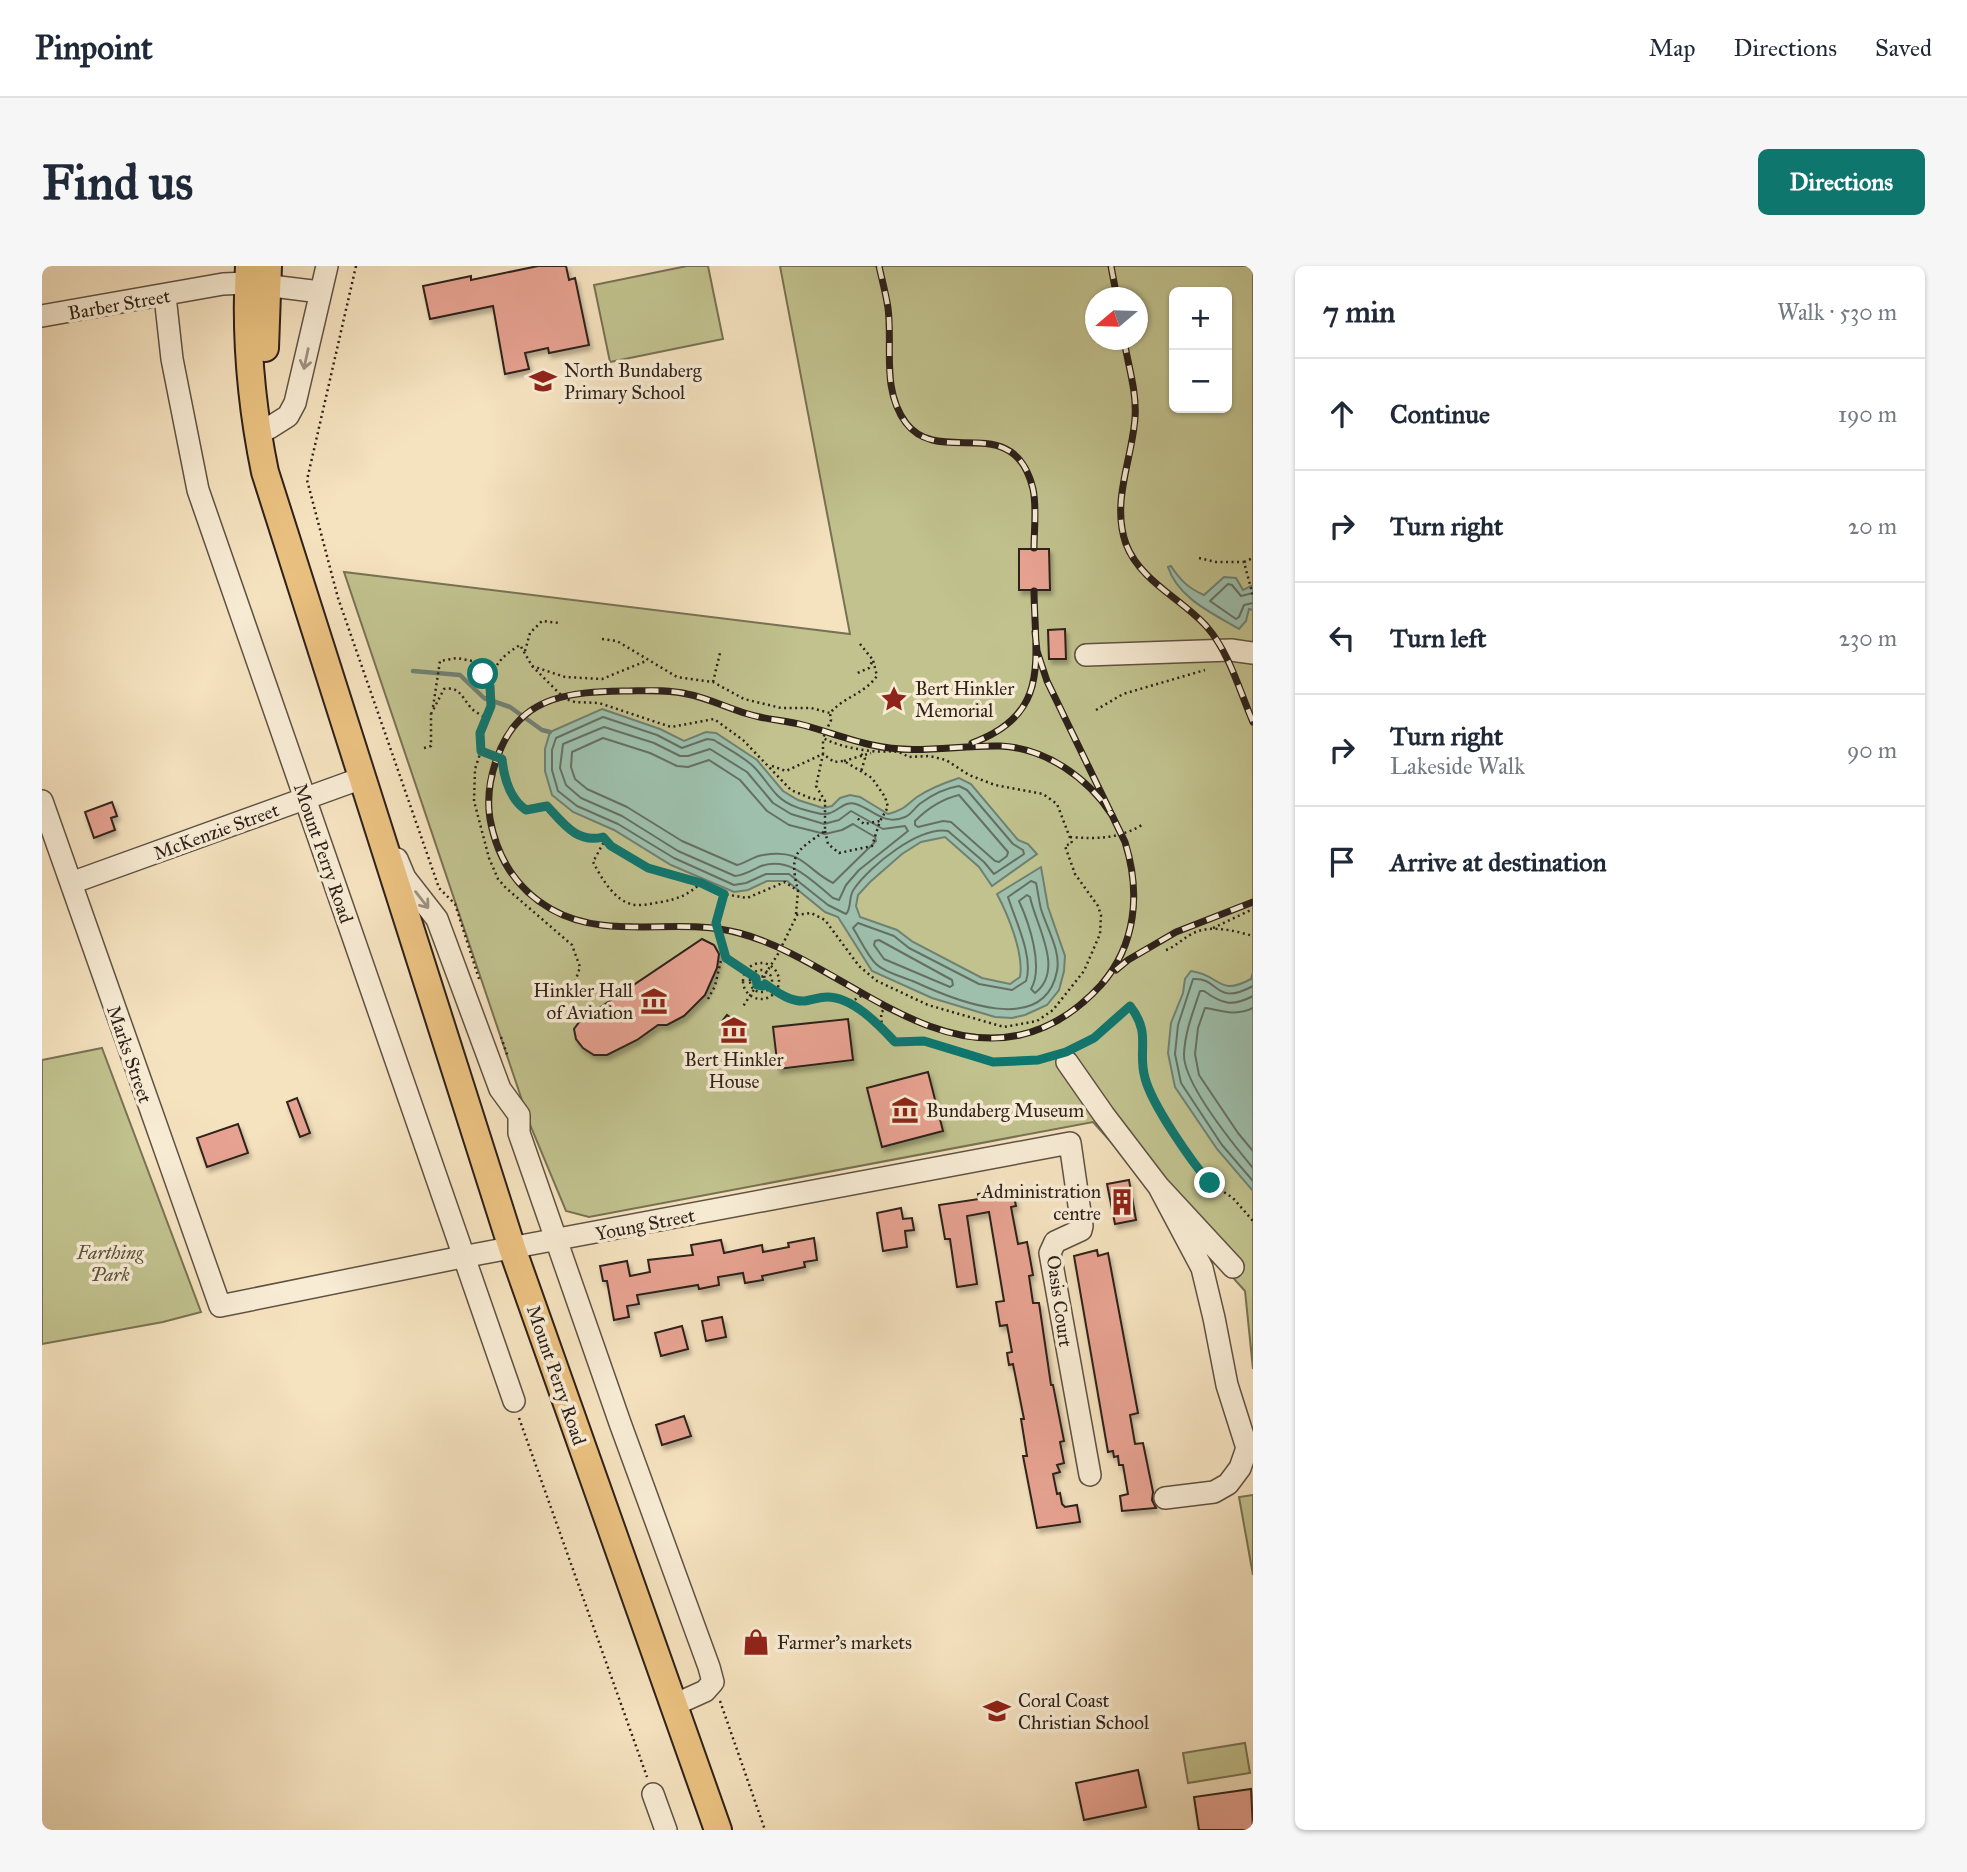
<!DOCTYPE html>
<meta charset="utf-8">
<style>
body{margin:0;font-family:"IM FELL Great Primer",serif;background:#f6f6f7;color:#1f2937}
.controls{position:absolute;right:21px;top:21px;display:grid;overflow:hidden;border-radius:10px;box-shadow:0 2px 5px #0004}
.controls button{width:63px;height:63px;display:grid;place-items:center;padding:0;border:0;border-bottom:2px solid #e0e1e3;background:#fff;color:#1f2937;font:35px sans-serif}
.compass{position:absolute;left:1043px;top:21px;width:63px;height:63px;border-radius:50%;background:#fff;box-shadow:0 2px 5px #0004;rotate:251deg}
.stop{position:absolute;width:21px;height:21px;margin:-16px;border:5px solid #0f766e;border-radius:50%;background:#fff}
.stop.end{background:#0f766e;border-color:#fff;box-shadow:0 2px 7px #0008}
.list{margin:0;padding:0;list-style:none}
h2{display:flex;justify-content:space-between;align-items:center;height:91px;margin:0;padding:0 28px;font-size:30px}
h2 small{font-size:23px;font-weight:400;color:#747a83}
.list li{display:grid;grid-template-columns:46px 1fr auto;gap:21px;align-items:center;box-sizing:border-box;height:112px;padding:0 28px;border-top:2px solid #e0e1e3}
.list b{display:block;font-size:26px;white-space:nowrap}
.list p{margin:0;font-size:23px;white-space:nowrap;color:#747a83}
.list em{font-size:23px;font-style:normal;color:#747a83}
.icon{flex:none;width:38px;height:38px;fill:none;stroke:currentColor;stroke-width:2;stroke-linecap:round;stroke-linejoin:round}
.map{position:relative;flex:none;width:1211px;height:1564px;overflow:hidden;border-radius:10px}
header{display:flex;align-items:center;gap:42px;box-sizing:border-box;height:98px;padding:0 35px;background:#fff;border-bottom:2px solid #e0e1e3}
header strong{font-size:33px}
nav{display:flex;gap:38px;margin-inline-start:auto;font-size:24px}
.intro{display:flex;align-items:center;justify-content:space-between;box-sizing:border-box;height:168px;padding:0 42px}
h1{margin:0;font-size:49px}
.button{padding:18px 32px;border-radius:10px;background:#0f766e;color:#fff;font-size:24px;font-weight:700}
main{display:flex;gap:42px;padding:0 42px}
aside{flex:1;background:#fff;border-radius:10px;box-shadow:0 2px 5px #0004}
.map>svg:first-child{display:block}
.green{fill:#c1c28e;stroke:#777254;stroke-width:2;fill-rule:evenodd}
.water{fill:#9dbfac;stroke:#708072;stroke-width:2}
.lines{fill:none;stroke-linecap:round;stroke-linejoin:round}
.shore{stroke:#657063;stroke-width:2}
.stream{stroke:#708072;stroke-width:4.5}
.building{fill:#e7a291;stroke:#2d211a;stroke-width:2;filter:url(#shadow)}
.minor-casing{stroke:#5f5143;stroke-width:24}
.major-casing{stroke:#2d211a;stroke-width:30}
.path{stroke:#2d211a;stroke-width:2.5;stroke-dasharray:2 3.5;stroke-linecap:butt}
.minor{stroke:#f8ecd5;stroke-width:21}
.major{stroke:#eac180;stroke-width:26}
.rail-casing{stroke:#2d211a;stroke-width:7}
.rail{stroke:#f8ecd5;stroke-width:4.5;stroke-dasharray:13;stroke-linecap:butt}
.oneway{stroke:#9d9181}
.route{stroke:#0f766e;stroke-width:9}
.labels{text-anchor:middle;stroke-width:7;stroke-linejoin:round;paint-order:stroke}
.street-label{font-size:19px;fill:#2d211a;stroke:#f8ecd5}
.poi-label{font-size:19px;fill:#2d211a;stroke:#f8ecd5;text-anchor:start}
.park-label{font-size:19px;font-style:italic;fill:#59513d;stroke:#f8ecd5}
</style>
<header>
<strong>Pinpoint</strong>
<nav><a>Map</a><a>Directions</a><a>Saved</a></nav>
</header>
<div class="intro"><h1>Find us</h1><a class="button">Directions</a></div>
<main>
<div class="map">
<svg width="1211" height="1564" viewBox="0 0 1211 1564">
<defs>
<filter id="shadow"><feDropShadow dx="2.5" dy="4.5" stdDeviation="2" flood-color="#0004"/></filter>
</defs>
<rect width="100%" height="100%" fill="#f5e2bf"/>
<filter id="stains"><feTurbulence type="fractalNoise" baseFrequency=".00286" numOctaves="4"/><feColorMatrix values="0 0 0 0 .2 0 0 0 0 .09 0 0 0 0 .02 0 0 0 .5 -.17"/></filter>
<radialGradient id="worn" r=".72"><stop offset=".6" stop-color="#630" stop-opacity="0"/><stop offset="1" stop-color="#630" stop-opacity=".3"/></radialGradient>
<path class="green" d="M645,0H666L681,73L568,96L552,19Z
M738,0H1211V1103L1203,1025L1051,856L547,951L524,945L489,861L302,306L808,368ZM1132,26H1185V142H1132ZM1054,32H1096V74H1054Z
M60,782L159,1046L121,1056L0,1078V794Z
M1211,1229V1309L1197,1231Z
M1203,1477L1208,1507L1146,1517L1141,1487Z"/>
<path class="water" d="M1129,300C1138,314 1146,322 1162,329L1182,311L1194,312L1201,324L1211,319V344L1207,343L1204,355L1197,363C1170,347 1136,332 1126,301Z
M560,443L618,463L642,475L664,466L674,467L715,494L741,525L756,534L781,542L790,540L798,532L808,529L818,531L846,548C862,544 863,540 875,531C888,522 902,517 917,512L929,518L976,574L986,578L995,588L950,620L937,601L903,571L879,576L860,588L828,616L816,629L814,640L818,651L855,664L871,676L940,712L968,718L978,711C982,687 966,649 955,628L999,601L1006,641L1023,690L1022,705L1017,724L1005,739L983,749L970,752L953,751L890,732L830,705L796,651L783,646L745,615H725L706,624L692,626L629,599L572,564L531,546L510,529L503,505V483L508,466Z
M1149,705C1179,709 1176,731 1209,713L1211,706V925L1175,883L1133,821L1126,787L1129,757L1141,727L1143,713Z"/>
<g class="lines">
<path class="shore" d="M1211,327L1199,330L1190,319L1186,318L1168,335L1194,353L1197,351L1202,339L1211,337
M561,451L615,469L640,482L665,473L672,474C684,482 701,490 712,501C721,510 727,521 736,530C746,540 762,544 775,547C794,553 799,533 814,538C832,544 842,560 863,551C869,549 873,541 879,537C890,529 904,522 917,520L925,524L971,578L981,584L982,588L952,608L942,596L906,565C877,560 828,600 812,623C806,631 810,642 804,648L786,639L747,608H724L704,617L692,619L632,592L576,558L535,540L516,525L510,504V484L514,472Z
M562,461L612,477L638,490H646L668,483L705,506L731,537L749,548L782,558L797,554L809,545L841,563L863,560L866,565L817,604L804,619L797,634L791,632C770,615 749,590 719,600C710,604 703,609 693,610L636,585L580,550L539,532L524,519L518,502L521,478Z
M561,472L608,487L635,500L646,501L667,494L698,514L725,545L747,559L783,568L800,564L811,558L833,571L834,575L791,617C763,603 761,582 721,589C712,590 704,597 695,599L640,575L585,541L545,523L533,513L529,501L530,486Z
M917,529L966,586L965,590L957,596L953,595L909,556L901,555L876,561L873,559V555C886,542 900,533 917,529Z
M989,615L994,617C996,626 997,635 999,643C1005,663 1019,685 1015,705C1002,772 912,734 873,716C862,711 843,707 834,698C825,689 818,673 811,662L816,657L852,670L867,682L937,718L970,724L984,715C992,691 973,654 966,631Z
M985,629L988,631C994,660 1023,704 993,727L989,723C1002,701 987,657 977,635Z
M837,674L910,714L911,719L908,721L842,693L832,679L833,675Z
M1211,720C1172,741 1178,711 1151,713L1136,759L1133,788L1139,817L1180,879L1211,915
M1211,730C1190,741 1180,738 1162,725H1158C1151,746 1143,766 1142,788C1141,817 1191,878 1211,902
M1211,742C1193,751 1180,744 1163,742L1156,762L1153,788L1157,809L1196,867L1211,885"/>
<path class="stream" d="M371,405L418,409L442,432L468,441L500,464L508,466"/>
</g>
<path class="building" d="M496,0H524L527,14L533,12L547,79L507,87L506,82L483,87L487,103L463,108L451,40L388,53L381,20L429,10V14Z
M977,283H1007L1008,324H977Z
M1023,363L1024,393H1007L1006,364Z
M70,536L75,550L69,552L73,564L52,572L43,546Z
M660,673L672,679L677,688L675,702L663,729L642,750L625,759H616L595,774L565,789H552L541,782L534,773L532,763L538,755Z
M685,749L700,760L694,769L678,758Z
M806,753L811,794L736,803L731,761Z
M886,806L901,865L840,881L825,822Z
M255,832L268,867L258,871L245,836Z
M196,858L206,887L165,901L155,872Z
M1087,914L1094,954L1073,958L1065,918Z
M970,922L974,940L969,941L976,978L985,976L991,1009L987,1010L991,1037H997L1009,1119H1011L1022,1175L1018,1176L1022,1197L1015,1199L1018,1206L1011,1208L1015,1228L1018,1227L1020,1238L1023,1241L1035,1239L1038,1256L995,1262L981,1190H985L979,1153H982L971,1098L967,1099L965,1087L970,1086L965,1059L958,1060L954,1036L962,1035L947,946L925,950L935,1018L915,1021L908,973H903L897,939L937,933L936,928Z
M859,942L861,953L870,952L872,964L863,965L865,981L841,985L835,947Z
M772,972L775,994L762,996L763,1001L720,1010L721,1014L703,1017L701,1007L676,1011L677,1019L657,1023L656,1019L595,1029L597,1038L585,1040L587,1051L572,1054L565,1015H561L558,1000L585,995L588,1010L608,1006L606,994L651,989L649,979L679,974L682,987L720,979L721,986L747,981L746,977Z
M1055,984L1056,990L1066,987L1096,1147L1088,1149L1093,1178L1101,1177L1111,1226L1110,1234L1114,1242L1080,1245L1078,1230L1086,1228L1081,1199H1077L1076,1190L1072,1191L1071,1185L1066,1186L1032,990Z
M680,1051L684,1071L664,1075L660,1055Z
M640,1060L646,1083L619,1090L613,1067Z
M642,1150L649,1170L620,1179L614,1159Z
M1096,1504L1104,1541L1042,1554L1034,1517Z
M1209,1523L1211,1564H1157L1152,1531Z"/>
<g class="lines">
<defs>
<path id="minor" d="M123,30L130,93L156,224L472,1135
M0,50L181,18L206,17L278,26
M227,162L246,150L253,137L285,0
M1044,389L1189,384L1211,387
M0,535L178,1040L420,991L1028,877L1040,960L1039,964L1013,976L1008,987L1048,1209
M355,593L363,612L395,653L458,823L477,849V867L578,1157L667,1401L671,1416L663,1425L632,1439
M29,617L320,512
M1025,796L1062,849L1117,921L1191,1001
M1117,921L1160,1002L1172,1052L1185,1119L1205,1182L1198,1202L1186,1218L1172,1226L1123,1232
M611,1528L624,1564"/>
<path id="major" d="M207,0C203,70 209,138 223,206L470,982L676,1564
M223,82L226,0"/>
</defs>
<use href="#minor" class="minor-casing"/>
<use href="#major" class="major-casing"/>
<path class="path" d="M314,0L265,214L296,332L397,622L413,638L438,716
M1157,292L1174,296H1202L1211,330
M1202,296L1211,292
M560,373L575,375L635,411L671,416L702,433L739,442H769L788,447
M818,378L831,394
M483,385L488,367L500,355L517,357
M490,400L523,433L533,436L557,437L629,461L672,453L701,474L749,524L768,532L783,535L774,520L781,488L792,496L802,495L830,512L843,531L846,541L838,555
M671,416L678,387
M391,441L398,395L415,392L430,395L448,420C451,399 460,390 478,379L490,400L523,411L560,413L604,395
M1054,444L1081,428L1163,404
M389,448L402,423C417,420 420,431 429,442C433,446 439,449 444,452L438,467L439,485L433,503L432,535L447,592L456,613L464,622L530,679L538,701L530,725
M444,452L449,440L448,420
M382,482L389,480V447
M439,485L460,493C462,511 468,533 484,544L504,540C521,557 535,578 561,571L569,580L606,602L659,617L682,628L705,632L743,616L756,625C747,587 753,586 783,565V535
M819,488L823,492L819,506
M802,495L829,487
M730,500L744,505L781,488V474
M783,565L786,578L797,587L830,580L838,555L822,558L814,551
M1028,571C1055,573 1076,573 1100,559
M564,572L551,596C560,613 575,640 597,639C605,639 612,637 619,636C636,633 646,629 659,617
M682,628L674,657L684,692L714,712L715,719L700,742
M754,648L756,625
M1171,662L1211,643
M1124,684C1135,680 1143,670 1154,666C1170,659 1194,665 1211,670
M701 715a18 18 0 1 1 36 0a18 18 0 1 1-36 0Z
M708 715a11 11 0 1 1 22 0a11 11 0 1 1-22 0Z
M722,710L724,714L723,718L750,733L759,735L787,731L807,737L821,729L809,722
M714,712L722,710L736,688L755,649L769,647L783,654L817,700L835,715L886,739L962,761L995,755L1011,744L1042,705L1058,668L1059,649L1056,640L1033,608L1023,580L1030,577L1015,538L1001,528L953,519L927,509L904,494L887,490L866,491C855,482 843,487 829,485C813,483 796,480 781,472L789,454L788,447C803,430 821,429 835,410L831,394L827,402L813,408
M822,729L843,742
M666,733L673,720L679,694L684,692
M807,737L840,762L854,776L882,775L951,796L997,795L1010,790
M840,762L839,747L843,742L847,745
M459,771L466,791
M1033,782L1052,772L1088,740C1111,771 1094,786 1103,814C1115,848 1141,878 1160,908L1168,917L1191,932L1211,955
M477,1152L605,1511
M678,1435L723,1564"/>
<use href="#minor" class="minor"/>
<use href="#major" class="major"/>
<defs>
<path id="rail" d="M837,0C840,14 844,28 846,42C851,81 839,123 864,157C898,202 972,143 991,223C995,242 992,264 992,282
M1069,0L1075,32
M1082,74C1086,99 1095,126 1093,152C1090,194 1069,236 1084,278C1098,315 1140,333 1165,361C1187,386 1198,426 1211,456
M993,366L995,385L1005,415L1083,576C1099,627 1094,679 1059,719C1037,743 1010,762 978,769C878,791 791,692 697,667C635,650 566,676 509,643C474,623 455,591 448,553C444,528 449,505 459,482C482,429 531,426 581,425C602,425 624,423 645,428C666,432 685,442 706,448C724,454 743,454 761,459C784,465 807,474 830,479C873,489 915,479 958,480C1004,482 1046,512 1070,549
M930,477C1009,448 993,395 992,325
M1074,704L1086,694L1134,666L1211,636"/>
</defs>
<use href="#rail" class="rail-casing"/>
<use href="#rail" class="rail"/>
</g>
<defs><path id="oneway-shaft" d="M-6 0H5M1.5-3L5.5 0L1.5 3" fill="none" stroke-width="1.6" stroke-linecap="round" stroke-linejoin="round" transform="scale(1.75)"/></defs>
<g class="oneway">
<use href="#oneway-shaft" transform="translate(264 93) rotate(102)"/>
<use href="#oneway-shaft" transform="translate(380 634) rotate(52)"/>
</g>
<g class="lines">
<path class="route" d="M441,408L448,420L449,440L438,467L439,485L460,493C462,512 468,533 484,544L505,540C521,557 535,578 561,571L569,580L606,602L659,617L682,628L674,657L684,692L714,712L715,719L721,720L723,718C735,726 748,736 763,735C770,734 778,731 785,731C811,731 837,759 853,776L882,775L951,796L996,794L1024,786L1052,772L1088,740C1110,768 1095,784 1103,812C1110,839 1149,895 1168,917"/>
</g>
<defs>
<symbol id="school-bare" viewBox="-9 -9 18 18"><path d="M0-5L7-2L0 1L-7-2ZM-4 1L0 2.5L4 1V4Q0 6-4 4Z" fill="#8f2418" stroke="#f8ecd5" stroke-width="2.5" paint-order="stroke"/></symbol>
<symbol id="sight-bare" viewBox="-9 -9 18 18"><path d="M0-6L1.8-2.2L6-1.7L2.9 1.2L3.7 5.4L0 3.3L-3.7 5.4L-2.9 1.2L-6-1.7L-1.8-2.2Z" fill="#8f2418" stroke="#f8ecd5" stroke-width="2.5" paint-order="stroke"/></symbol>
<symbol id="museum-bare" viewBox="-9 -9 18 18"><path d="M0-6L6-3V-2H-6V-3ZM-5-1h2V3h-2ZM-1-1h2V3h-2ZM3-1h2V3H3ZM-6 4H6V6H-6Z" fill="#8f2418" stroke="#f8ecd5" stroke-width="2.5" paint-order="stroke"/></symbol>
<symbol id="building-bare" viewBox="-9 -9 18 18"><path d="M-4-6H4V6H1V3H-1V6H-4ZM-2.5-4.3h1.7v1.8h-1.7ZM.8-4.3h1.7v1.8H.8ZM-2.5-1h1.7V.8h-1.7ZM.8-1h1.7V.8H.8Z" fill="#8f2418" stroke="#f8ecd5" stroke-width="2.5" paint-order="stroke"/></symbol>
<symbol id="shop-bare" viewBox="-9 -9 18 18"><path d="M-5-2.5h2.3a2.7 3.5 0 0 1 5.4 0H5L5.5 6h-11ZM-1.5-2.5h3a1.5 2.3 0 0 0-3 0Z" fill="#8f2418" stroke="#f8ecd5" stroke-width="2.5" paint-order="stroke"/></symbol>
</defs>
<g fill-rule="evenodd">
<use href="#school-bare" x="482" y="96" width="38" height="38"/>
<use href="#sight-bare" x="833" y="414" width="38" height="38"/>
<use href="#museum-bare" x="593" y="716" width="38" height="38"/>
<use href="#museum-bare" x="673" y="745" width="38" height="38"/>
<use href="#museum-bare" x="844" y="825" width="38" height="38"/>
<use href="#building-bare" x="1061" y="917" width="38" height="38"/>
<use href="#shop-bare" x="695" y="1357" width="38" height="38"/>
<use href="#school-bare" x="936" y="1426" width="38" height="38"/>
</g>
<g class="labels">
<g class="street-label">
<text transform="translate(77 38) rotate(-10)" y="7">Barber Street</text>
<text transform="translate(174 565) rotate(-20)" y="7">McKenzie Street</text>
<text transform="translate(282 587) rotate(71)" y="7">Mount Perry Road</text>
<text transform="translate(88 788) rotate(71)" y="7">Marks Street</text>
<text transform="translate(603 958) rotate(-11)" y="7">Young Street</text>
<text transform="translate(1018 1035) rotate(82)" y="7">Oasis Court</text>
<text transform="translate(515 1109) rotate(71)" y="7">Mount Perry Road</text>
</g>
<g class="poi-label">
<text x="522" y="111">North Bundaberg<tspan x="522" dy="22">Primary School</tspan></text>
<text x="873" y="429">Bert Hinkler<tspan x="873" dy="22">Memorial</tspan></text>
<text x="591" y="731" text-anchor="end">Hinkler Hall<tspan x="591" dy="22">of Aviation</tspan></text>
<text x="692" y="800" text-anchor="middle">Bert Hinkler<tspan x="692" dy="22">House</tspan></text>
<text x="884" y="851">Bundaberg Museum</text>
<text x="1059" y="932" text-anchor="end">Administration<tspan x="1059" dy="22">centre</tspan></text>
<text x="735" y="1383">Farmer's markets</text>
<text x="976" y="1441">Coral Coast<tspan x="976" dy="22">Christian School</tspan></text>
</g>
<g class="park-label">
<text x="68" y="993">Farthing<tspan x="68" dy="22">Park</tspan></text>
</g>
</g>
<rect width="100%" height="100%" filter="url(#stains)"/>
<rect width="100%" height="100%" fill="url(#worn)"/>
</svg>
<div class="controls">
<button>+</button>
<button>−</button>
</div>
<svg class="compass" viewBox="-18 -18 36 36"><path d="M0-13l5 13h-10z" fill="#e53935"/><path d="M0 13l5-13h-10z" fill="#747a83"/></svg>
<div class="stop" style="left:441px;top:408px"></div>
<div class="stop end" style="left:1168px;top:917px"></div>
</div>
<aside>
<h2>7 min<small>Walk · 530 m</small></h2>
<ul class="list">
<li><svg class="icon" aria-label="ahead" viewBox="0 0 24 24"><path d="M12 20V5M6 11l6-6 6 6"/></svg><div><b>Continue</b></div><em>190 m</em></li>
<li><svg class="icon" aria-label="right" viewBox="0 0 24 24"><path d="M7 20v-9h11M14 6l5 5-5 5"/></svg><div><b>Turn right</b></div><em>20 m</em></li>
<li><svg class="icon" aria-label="left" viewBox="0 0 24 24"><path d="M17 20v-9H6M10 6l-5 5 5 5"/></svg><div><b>Turn left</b></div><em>230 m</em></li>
<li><svg class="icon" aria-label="right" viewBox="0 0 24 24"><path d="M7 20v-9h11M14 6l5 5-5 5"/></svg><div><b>Turn right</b><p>Lakeside Walk</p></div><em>90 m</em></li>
<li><svg class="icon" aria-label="arrive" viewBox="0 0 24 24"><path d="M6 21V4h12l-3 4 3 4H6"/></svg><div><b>Arrive at destination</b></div></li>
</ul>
</aside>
</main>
